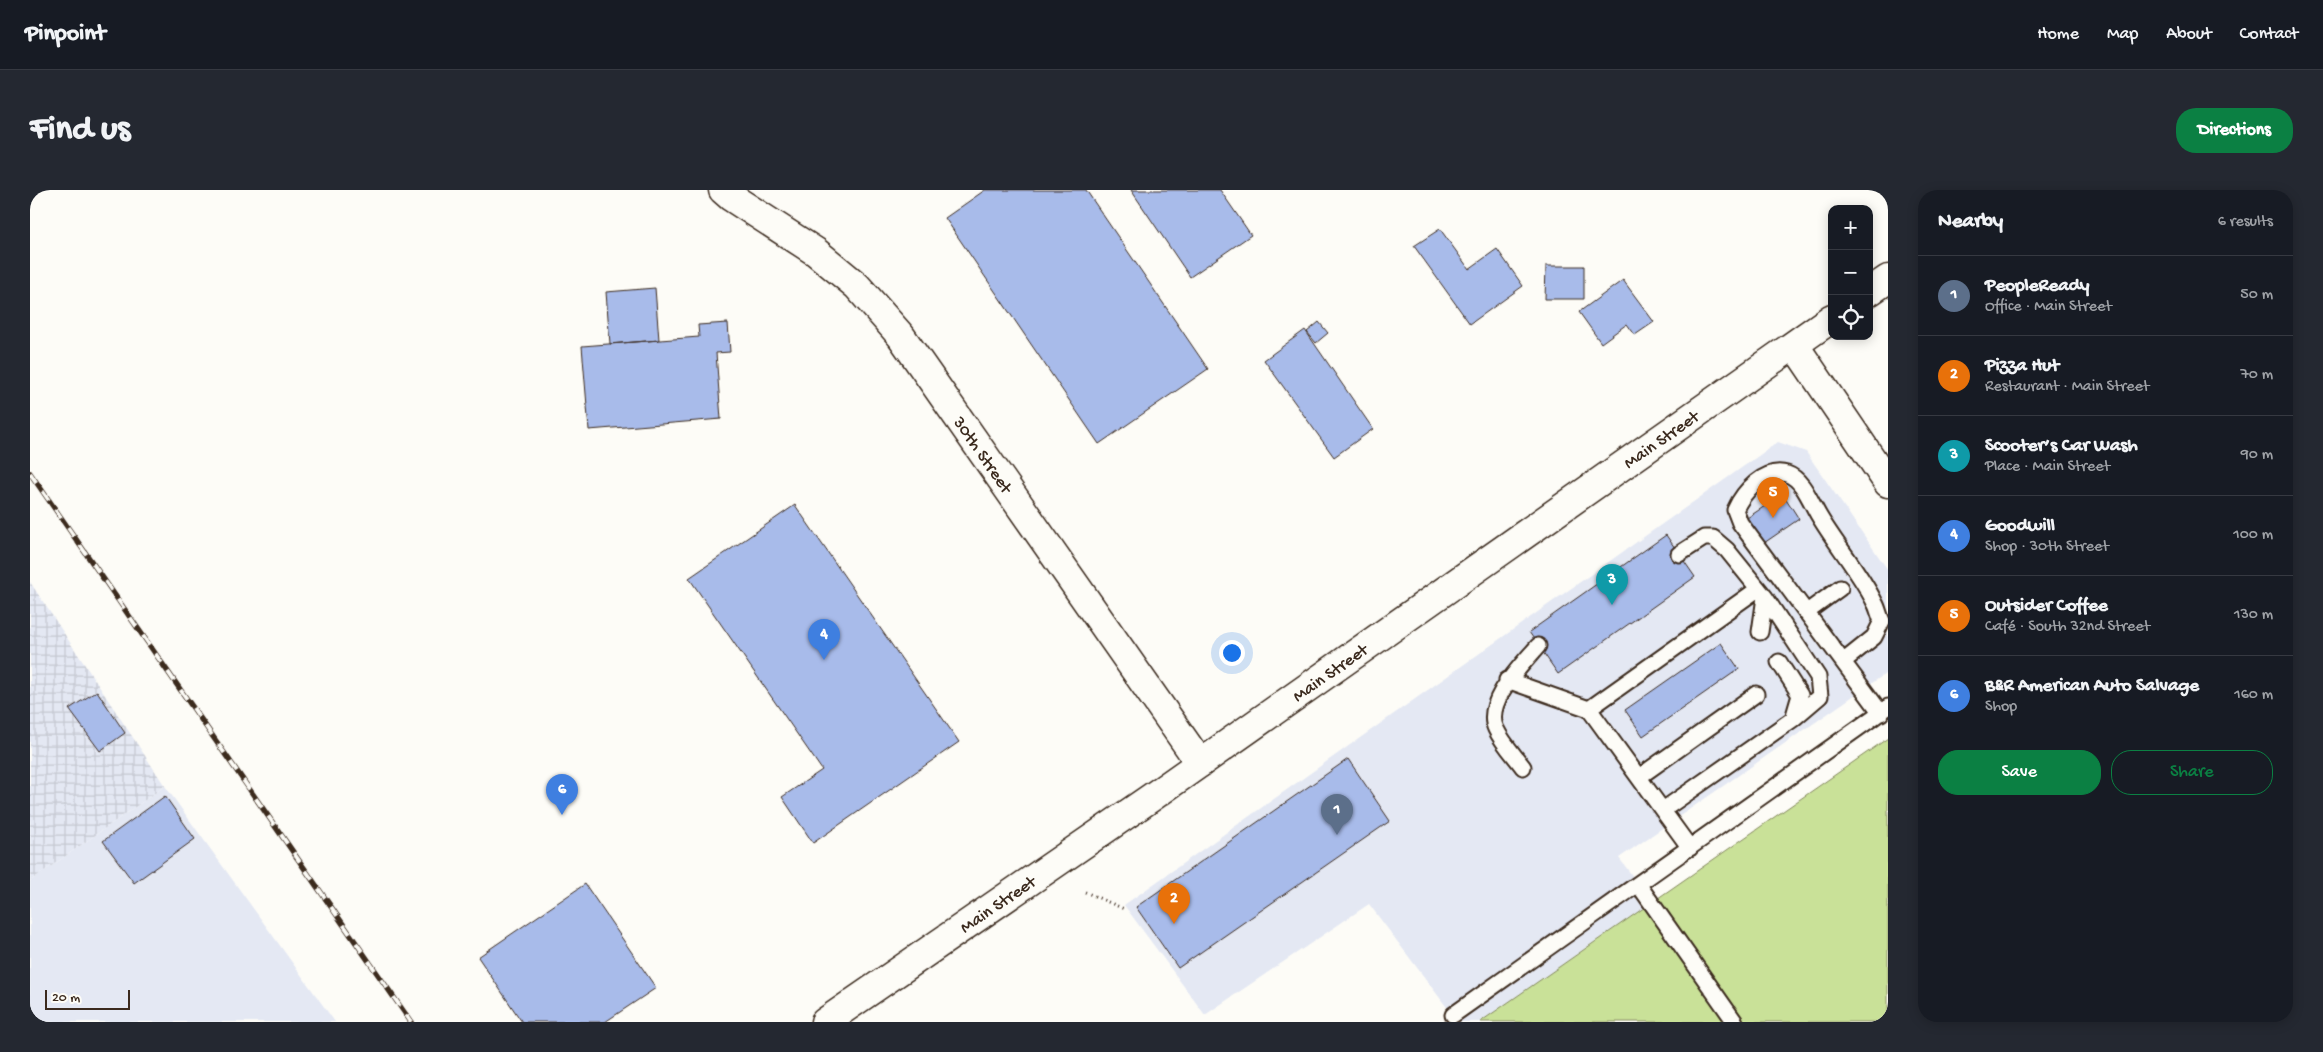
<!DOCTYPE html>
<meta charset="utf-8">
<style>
body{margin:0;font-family:"Gochi Hand",sans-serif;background:#242831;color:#f1f3f6}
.controls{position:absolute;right:15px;top:15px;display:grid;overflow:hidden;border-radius:10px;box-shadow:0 2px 12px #0003}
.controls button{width:45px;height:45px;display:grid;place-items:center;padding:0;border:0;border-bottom:1px solid #363941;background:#171b24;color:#f1f3f6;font:25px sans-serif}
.scale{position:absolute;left:15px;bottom:12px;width:85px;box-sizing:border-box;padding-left:5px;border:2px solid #3b2a1e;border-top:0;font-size:14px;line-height:18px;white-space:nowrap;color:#3b2a1e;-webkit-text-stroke:4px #fdfcf7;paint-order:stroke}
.you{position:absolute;left:1201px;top:462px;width:18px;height:18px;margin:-12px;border:4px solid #fff;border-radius:50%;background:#1a73e8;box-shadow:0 0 0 8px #1a73e833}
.badge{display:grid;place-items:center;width:32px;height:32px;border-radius:50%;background:#0b8043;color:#fff;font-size:16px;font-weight:700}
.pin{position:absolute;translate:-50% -41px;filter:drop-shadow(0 1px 2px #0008)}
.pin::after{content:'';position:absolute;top:26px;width:18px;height:15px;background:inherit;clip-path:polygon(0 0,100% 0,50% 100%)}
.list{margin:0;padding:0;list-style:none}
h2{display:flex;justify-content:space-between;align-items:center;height:65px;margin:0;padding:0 20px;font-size:21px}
h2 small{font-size:16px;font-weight:400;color:#9ea1a6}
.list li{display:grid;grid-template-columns:32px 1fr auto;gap:15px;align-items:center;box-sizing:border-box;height:80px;padding:0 20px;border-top:1px solid #363941}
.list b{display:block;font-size:19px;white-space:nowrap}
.list p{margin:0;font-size:16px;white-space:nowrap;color:#9ea1a6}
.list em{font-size:16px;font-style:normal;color:#9ea1a6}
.actions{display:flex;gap:10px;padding:15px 20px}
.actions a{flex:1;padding:11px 0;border:1px solid #0b8043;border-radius:20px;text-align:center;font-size:18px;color:#0b8043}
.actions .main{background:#0b8043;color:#fff}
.icon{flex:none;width:28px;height:28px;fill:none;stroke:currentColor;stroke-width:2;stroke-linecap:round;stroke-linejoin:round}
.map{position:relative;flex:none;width:1858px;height:832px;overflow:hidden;border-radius:20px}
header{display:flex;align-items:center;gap:30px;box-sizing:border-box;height:70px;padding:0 25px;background:#171b24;border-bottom:1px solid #363941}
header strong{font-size:24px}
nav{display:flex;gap:28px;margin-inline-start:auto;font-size:18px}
.intro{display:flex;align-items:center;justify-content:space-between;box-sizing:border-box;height:120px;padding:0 30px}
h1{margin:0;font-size:35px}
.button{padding:12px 22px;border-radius:20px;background:#0b8043;color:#fff;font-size:18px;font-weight:700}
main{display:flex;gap:30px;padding:0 30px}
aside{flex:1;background:#171b24;border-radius:20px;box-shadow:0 2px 12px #0003}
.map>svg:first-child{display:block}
.built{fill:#e4e8f3}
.industrial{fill:url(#industrial-grid)}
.green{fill:#c9e198;stroke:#82865b}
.building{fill:#a8bbea;stroke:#3b2a1e}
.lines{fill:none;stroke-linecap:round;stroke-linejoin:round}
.lane-casing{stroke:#3b2a1e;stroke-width:19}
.secondary-casing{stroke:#3b2a1e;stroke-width:31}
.primary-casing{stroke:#3b2a1e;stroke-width:31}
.path{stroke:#3b2a1e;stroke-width:3;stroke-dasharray:1 4;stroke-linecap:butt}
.lane{stroke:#fdfcf7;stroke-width:15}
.secondary{stroke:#fdfcf7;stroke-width:28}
.primary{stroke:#fdfcf7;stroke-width:28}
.rail-casing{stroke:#3b2a1e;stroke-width:5.5}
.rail{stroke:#fdfcf7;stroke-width:4;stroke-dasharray:11;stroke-linecap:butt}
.labels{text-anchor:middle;stroke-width:5;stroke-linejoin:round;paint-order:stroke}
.street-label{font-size:18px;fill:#3b2a1e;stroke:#fdfcf7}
</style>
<header>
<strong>Pinpoint</strong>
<nav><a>Home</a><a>Map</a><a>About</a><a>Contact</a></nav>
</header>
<div class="intro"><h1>Find us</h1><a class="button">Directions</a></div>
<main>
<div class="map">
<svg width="1858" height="832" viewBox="0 0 1858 832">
<defs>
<pattern id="industrial-grid" width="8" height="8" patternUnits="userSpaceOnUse" patternTransform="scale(1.25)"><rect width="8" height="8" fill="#e4e8f3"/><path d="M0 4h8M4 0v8" fill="none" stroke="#c4c7d0"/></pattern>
</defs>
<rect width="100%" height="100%" fill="#fdfcf7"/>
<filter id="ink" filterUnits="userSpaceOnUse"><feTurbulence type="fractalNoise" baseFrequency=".02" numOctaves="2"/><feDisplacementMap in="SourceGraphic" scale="10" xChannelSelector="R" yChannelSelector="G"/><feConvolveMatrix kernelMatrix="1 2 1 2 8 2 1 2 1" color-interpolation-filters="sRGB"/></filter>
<g filter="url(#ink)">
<path class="built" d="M1748,252L1776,262L1858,380V482L1589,668L1622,712L1450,832H1428L1339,714L1175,825L1094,715Z
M135,596L305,832H0V691Z"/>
<path class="industrial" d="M0,392L135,596L0,691Z"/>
<path class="green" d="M1858,548V832H1450Z"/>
<path class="building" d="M955,0H1056L1178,179L1069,254L915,28Z
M1101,0H1190L1221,45L1160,87Z
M1410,39L1439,79L1467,59L1493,96L1440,134L1384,56Z
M1516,76H1554V109H1515Z
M1593,90L1624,132L1605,145L1597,134L1571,153L1549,122Z
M625,98L629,150L580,154L576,102Z
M1289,132L1298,143L1286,153L1277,142Z
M698,133L700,162L686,163L691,229L559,240L552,156L669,147L668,135Z
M1275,140L1343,239L1304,267L1234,170Z
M1753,304L1769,329L1734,353L1717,328Z
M765,315L929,552L783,653L752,607L792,580L659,388Z
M1636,345L1665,387L1528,484L1499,442Z
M1691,453L1709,479L1613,546L1595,520Z
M67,501L95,543L70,561L39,519Z
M1318,569L1360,631L1148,778L1106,717Z
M135,606L165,649L104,693L73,651Z
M555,694L626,798L575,832H492L448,767Z"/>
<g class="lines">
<defs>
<path id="lane" d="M1649,364L1674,348H1683L1697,360L1735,407L1788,487L1790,506L1763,529
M1777,422L1810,398
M1730,442L1735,407
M1814,471L1844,447L1852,431C1849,425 1848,418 1845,413C1830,382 1806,355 1789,326C1781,313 1773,289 1757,284C1735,277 1713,302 1705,320L1710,333L1851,523
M1477,490L1559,519L1660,658
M1559,519L1728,399
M1493,577C1484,565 1472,552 1466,539C1453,512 1493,474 1508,456
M1609,587L1726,504
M1633,620L1763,529L1770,505L1749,472
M1608,694L1705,832
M1423,825L1858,517"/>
<g id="secondary">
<path id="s1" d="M693,0L701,7L786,62L827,96L871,146L1170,573"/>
<path d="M1765,156L1858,293"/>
</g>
<g id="primary">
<path d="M1839,102L1858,89"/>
<path id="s2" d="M795,832L1122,607L1802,128"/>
</g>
</defs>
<use href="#lane" class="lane-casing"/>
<use href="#secondary" class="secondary-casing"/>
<use href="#primary" class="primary-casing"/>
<path class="path" d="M1055,702L1094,719"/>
<use href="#lane" class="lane"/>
<use href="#secondary" class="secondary"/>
<use href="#primary" class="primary"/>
<defs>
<path id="rail" d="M0,283L381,832"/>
</defs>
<use href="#rail" class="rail-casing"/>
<use href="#rail" class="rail"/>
</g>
</g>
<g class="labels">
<g class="street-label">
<text dy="6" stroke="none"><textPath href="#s2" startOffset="1019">Main Street</textPath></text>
<text dy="6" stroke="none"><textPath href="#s1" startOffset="376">30th Street</textPath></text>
<text dy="6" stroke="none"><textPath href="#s2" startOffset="614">Main Street</textPath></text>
<text dy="6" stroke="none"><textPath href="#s2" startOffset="209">Main Street</textPath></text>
</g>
</g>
</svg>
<div class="controls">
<button>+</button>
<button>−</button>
<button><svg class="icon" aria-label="locate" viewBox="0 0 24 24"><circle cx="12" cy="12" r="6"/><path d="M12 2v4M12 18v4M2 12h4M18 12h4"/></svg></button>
</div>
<div class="scale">20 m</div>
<div class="you"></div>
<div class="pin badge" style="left:1307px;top:645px;background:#5c6f8a">1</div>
<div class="pin badge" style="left:1144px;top:734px;background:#e8710a">2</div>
<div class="pin badge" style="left:1582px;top:415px;background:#0f9aa8">3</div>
<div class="pin badge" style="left:794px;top:470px;background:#3f7fe0">4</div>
<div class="pin badge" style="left:1743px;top:328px;background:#e8710a">5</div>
<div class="pin badge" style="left:532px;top:625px;background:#3f7fe0">6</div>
</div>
<aside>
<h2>Nearby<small>6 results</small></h2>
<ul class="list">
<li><span class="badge" style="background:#5c6f8a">1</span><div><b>PeopleReady</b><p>Office · Main Street</p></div><em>50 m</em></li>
<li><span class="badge" style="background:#e8710a">2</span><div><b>Pizza Hut</b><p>Restaurant · Main Street</p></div><em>70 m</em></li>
<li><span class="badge" style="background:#0f9aa8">3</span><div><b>Scooter’s Car Wash</b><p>Place · Main Street</p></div><em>90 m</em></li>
<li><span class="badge" style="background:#3f7fe0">4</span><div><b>Goodwill</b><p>Shop · 30th Street</p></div><em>100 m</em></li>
<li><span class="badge" style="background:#e8710a">5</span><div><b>Outsider Coffee</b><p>Café · South 32nd Street</p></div><em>130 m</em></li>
<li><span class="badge" style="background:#3f7fe0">6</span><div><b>B&amp;R American Auto Salvage</b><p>Shop</p></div><em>160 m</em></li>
</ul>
<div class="actions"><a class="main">Save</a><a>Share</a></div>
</aside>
</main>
